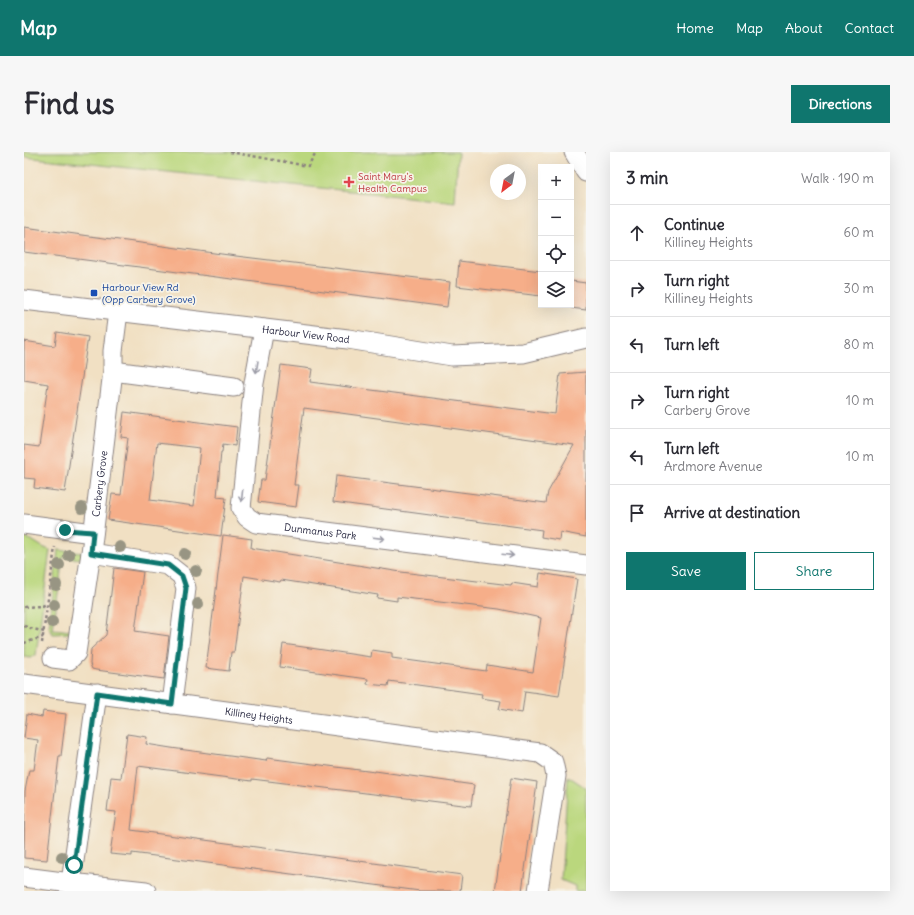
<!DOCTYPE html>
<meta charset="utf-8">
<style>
body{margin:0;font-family:Delius,sans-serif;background:#f7f7f7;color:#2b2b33}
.controls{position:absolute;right:12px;top:12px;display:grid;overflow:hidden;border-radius:0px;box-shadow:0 4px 16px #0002}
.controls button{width:36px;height:36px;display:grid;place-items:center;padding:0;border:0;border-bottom:1px solid #e1e1e2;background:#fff;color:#2b2b33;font:20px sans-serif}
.compass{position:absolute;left:466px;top:12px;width:36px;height:36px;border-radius:50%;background:#fff;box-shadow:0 4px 16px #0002;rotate:212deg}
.stop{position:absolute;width:12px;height:12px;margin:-9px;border:3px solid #0f766e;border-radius:50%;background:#fff}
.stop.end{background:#0f766e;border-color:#fff;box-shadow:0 1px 4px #0008}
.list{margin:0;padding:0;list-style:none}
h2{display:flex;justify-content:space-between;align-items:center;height:52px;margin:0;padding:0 16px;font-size:17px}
h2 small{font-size:13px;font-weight:400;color:#7c7c81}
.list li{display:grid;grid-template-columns:26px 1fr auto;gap:12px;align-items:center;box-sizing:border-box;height:56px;padding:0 16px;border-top:1px solid #e1e1e2}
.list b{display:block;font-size:15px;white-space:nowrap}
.list p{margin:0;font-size:13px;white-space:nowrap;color:#7c7c81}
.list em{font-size:13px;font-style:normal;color:#7c7c81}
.actions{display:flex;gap:8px;padding:12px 16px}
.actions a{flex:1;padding:9px 0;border:1px solid #0f766e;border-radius:0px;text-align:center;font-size:14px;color:#0f766e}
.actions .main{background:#0f766e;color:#fff}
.icon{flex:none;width:22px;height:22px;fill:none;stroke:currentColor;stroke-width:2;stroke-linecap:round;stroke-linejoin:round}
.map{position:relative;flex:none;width:562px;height:739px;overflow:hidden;border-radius:0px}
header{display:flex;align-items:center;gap:24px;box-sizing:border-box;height:56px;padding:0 20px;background:#0f766e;color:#fff}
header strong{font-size:19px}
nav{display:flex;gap:22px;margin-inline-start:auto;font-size:14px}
.intro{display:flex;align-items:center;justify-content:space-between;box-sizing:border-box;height:96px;padding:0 24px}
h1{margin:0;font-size:28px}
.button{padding:10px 18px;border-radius:0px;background:#0f766e;color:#fff;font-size:14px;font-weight:700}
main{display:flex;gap:24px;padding:0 24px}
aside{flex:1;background:#fff;border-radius:0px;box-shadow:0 4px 16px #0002}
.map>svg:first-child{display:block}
.green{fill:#bad77d;stroke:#6e7c5c}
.building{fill:#f6ae89;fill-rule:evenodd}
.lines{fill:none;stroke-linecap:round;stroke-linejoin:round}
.minor-casing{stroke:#8a817f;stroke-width:21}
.path{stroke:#8a817f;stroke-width:2.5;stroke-dasharray:3 3;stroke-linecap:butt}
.minor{stroke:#fff;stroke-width:19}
.tree{fill:#989583}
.oneway{stroke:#9c9ca7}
.route{stroke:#0f766e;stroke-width:5}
.health-dot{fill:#e0444e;stroke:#f7f3e8;stroke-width:1.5}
.transit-dot{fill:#1a4fb4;stroke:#f7f3e8;stroke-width:1.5}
.labels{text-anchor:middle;stroke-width:3.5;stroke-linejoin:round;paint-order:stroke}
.health-label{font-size:10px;fill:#be3a42;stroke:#f7f3e8;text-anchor:start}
.transit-label{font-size:10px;fill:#164399;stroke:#f7f3e8;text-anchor:start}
.street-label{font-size:10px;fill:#22223b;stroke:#f7f3e8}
</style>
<header>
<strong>Map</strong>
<nav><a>Home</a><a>Map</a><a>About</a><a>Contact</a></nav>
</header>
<div class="intro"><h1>Find us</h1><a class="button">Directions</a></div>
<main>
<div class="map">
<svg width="562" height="739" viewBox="0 0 562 739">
<rect width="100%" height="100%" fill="#f7f3e8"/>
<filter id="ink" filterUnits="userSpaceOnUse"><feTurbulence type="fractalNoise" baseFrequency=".025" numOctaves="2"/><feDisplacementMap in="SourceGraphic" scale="8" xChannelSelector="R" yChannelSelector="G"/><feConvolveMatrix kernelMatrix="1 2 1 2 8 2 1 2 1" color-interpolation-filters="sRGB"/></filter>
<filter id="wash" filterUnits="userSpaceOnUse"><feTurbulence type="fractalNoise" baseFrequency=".012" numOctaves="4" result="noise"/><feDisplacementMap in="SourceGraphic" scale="16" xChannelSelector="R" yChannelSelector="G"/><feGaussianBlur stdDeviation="0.9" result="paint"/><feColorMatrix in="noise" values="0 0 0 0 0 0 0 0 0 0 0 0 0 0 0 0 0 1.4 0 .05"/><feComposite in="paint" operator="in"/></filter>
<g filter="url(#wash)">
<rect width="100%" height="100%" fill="#f1e0c3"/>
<path class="green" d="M0,0H434L431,50L0,5Z
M0,386C10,387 15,395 26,398L12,503L7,506L0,505Z
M34,398L58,401L57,407L39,405L29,477L47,479V481L29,482L25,475Z
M544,624L562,636V739H551V734L537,728Z"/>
<g id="blocks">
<path class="building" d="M0,75L212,104L426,130L423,155L0,100Z
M435,109L517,119V144L433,134Z
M547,129L562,131V158L547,156Z
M33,180L64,185L41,340L10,336L11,327L0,326V293L15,295L24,232L0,228V189L31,194Z
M257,213L288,217L286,230L531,262L536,222L562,220V385L536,380L535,388L517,385L518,378L309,350L312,324L522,351L524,340L550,293L280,256L270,333H275L272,355L234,350L237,328H241Z
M100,260L213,275L211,294L199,292L198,300H197L193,345L202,346L197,384L84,368L88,342L97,343L104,286L97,285ZM133,291L176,296L170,354L126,348Z
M199,383L228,387L227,396L377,420L487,433L488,431L514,435L516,421L553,427L535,544L501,539L498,561L475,557L477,549L457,546L458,542L365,529L364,534L343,532L344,527L256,515L259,492L347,505L348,498L368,501V506L462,519L463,513L509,520L517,466L475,457L373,445V449L353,446L354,443L257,428L256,430L220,424L210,500H207L205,519L182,516Z
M90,416L119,420L111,479L145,484L140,527L72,518L68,517L66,512L67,497L82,483Z
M19,559L42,562L37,604H35L23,708L0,706L1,639L5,618H10L14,588L0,586L3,562L18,565Z
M103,582L123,585L122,592L147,596L242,609L243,606L351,620V619L450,633L447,654L228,627V629L114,614L107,678L438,723L436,739H396L108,701V704L86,702L92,660L83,659L87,625L97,626Z
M487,626L513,630L511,646L498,739H471Z"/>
</g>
</g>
<g filter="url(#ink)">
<use href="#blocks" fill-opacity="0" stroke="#8a817f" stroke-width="1"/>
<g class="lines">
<defs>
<g id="minor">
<path d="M550,0L562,20"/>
<path id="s1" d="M0,148L324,187L428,204L499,201L562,186"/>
<path id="s2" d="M240,177L230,231L217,356L223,365L232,371L562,413"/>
<path d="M89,219L210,235"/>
<path d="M0,372L69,381"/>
<path d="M67,401L144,413L158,424L162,436L148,552"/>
<path id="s3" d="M29,506L45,508L52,501L67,401L89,219V199L94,160"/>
<path id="s4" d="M0,532L516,601L529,610L532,624L514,739"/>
<path d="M73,541L47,731L122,739"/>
<path d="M0,725L47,731"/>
</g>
</defs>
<use href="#minor" class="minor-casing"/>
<path class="path" d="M206,0L284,14L292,0
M0,455L18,454L23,452
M0,474L20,480
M0,491L19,485
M18,491L31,395"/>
<use href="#minor" class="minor"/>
</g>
<g class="tree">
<circle cx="58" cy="356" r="6"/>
<circle cx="96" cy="395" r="6"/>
<circle cx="161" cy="402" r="6"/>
<circle cx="45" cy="403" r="6"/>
<circle cx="35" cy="413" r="6"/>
<circle cx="172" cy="419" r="6"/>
<circle cx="32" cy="433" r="6"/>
<circle cx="174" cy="452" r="6"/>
<circle cx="30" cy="453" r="6"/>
<circle cx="28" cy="470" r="6"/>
<circle cx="38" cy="705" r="6"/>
</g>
<defs><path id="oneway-shaft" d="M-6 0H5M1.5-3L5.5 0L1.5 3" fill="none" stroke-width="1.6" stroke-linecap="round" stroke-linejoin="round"/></defs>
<g class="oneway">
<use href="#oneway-shaft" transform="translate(233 215) rotate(99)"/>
<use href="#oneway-shaft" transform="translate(218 344) rotate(96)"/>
<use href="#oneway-shaft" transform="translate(355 386) rotate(7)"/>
<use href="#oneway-shaft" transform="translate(484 403) rotate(7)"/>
</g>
</g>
<g class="lines" filter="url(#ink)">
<path class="route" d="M41,378L69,380L67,401L144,413L158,424L162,436L148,552L73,541L50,713"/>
</g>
<path class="health-dot" d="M323 24h4v4h4v4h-4v4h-4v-4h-4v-4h4z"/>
<rect class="transit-dot" x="66" y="137" width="8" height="8" rx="2"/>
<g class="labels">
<g class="health-label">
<text x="334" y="28">Saint Mary's<tspan x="334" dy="12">Health Campus</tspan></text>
</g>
<g class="transit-label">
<text x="78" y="139">Harbour View Rd<tspan x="78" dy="12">(Opp Carbery Grove)</tspan></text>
</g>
<g class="street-label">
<text dy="4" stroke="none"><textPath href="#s1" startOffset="284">Harbour View Road</textPath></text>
<text dy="4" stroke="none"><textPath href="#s3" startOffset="197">Carbery Grove</textPath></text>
<text dy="4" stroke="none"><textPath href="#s2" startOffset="267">Dunmanus Park</textPath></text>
<text dy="4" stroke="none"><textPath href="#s4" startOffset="237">Killiney Heights</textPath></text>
</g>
</g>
</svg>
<div class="controls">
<button>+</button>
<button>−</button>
<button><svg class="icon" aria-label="locate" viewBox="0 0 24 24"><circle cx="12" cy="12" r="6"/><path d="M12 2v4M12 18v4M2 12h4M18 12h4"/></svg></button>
<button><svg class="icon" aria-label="layers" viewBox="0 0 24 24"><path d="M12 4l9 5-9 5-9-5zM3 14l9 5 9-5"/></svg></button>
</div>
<svg class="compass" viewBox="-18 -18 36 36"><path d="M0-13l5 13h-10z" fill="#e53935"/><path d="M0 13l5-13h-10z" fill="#7c7c81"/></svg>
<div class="stop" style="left:50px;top:713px"></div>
<div class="stop end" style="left:41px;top:378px"></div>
</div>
<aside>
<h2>3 min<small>Walk · 190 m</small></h2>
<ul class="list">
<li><svg class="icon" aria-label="ahead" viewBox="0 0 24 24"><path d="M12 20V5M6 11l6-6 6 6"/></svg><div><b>Continue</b><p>Killiney Heights</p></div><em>60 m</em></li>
<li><svg class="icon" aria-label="right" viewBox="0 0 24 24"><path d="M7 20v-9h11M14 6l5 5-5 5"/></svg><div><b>Turn right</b><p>Killiney Heights</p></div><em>30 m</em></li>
<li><svg class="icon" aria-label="left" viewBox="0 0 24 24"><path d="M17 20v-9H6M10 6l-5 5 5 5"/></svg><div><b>Turn left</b></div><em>80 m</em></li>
<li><svg class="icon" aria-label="right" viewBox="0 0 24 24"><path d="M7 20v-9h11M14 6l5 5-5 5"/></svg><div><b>Turn right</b><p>Carbery Grove</p></div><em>10 m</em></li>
<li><svg class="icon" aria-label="left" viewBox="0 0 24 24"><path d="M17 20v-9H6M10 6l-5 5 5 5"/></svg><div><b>Turn left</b><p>Ardmore Avenue</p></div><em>10 m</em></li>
<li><svg class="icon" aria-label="arrive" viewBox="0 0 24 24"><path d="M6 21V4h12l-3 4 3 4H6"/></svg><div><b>Arrive at destination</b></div></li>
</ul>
<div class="actions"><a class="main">Save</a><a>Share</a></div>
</aside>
</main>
